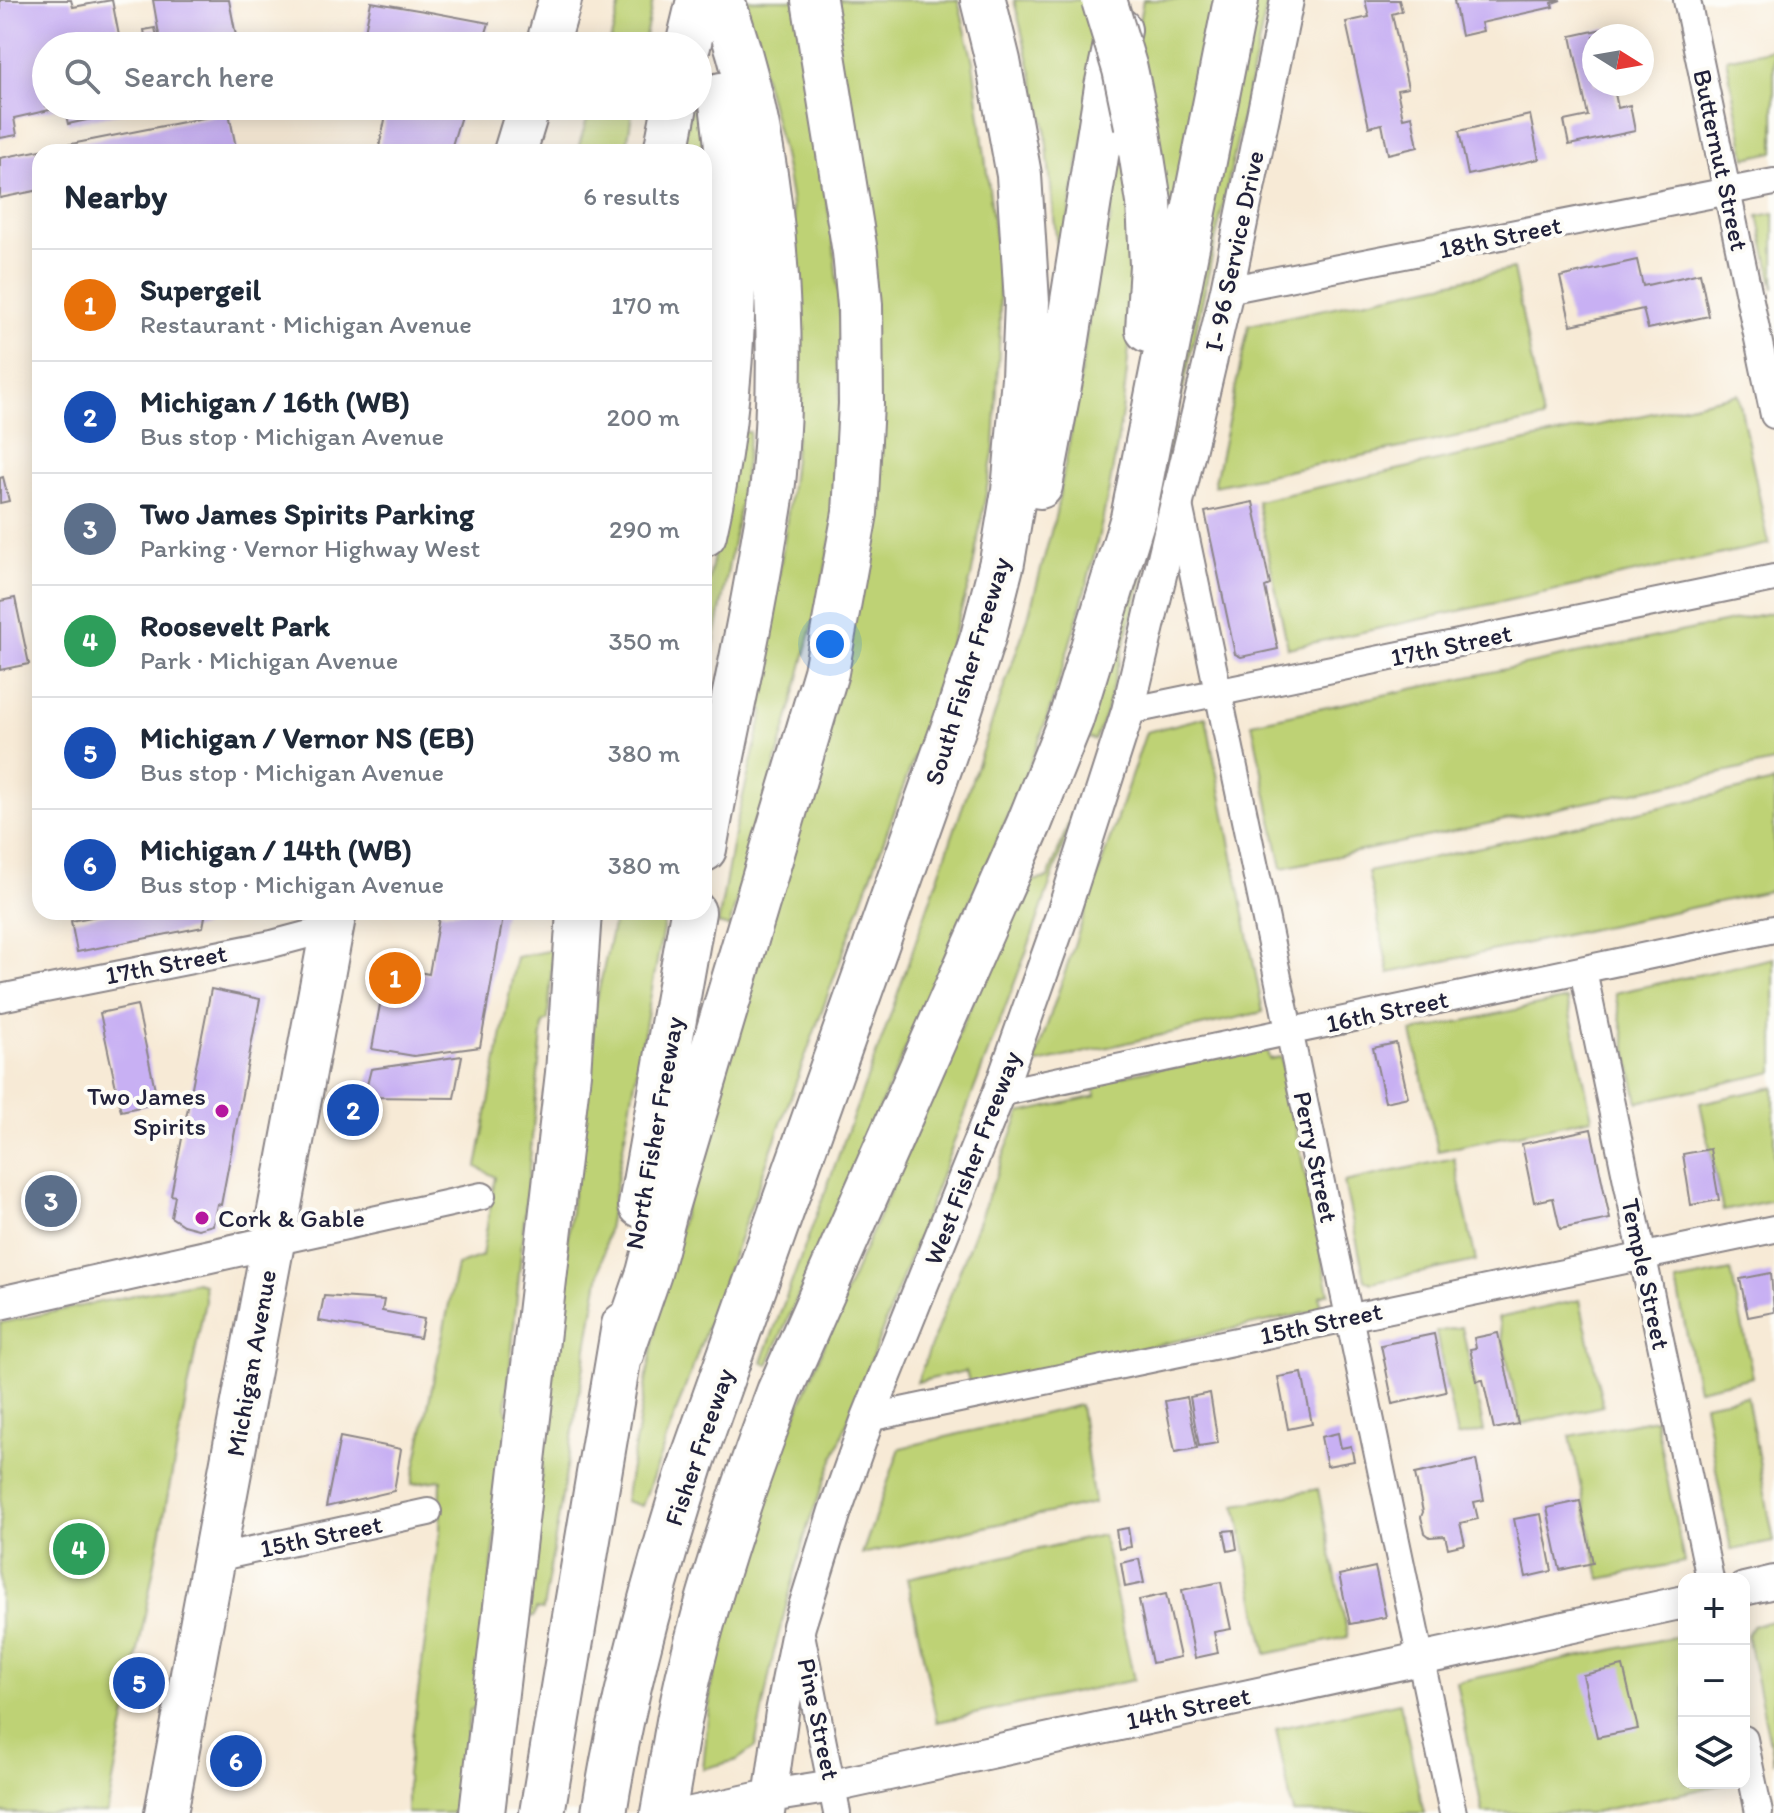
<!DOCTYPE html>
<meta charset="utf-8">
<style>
body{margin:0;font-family:Itim,sans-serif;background:#f2f2f3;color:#1f2937}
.controls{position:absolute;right:24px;bottom:24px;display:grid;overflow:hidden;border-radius:16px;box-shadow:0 4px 20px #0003}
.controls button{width:72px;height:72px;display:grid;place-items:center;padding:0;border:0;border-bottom:2px solid #e0e1e3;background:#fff;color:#1f2937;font:40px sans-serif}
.compass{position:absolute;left:1582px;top:24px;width:72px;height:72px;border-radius:50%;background:#fff;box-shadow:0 4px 20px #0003;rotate:101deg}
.you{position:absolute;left:830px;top:644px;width:28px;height:28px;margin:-20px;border:6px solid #fff;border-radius:50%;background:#1a73e8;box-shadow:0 0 0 12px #1a73e833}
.badge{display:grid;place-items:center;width:52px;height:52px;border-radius:50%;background:#b45309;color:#fff;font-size:26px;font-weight:700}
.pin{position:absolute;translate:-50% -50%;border:4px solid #fff;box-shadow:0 2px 8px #0006}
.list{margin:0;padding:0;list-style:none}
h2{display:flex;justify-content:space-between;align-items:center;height:104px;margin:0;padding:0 32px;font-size:34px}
h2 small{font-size:26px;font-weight:400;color:#747a83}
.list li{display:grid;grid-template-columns:52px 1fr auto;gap:24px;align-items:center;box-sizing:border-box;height:112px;padding:0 32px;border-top:2px solid #e0e1e3}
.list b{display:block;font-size:30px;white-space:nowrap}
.list p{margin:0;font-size:26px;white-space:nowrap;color:#747a83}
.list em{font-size:26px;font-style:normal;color:#747a83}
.icon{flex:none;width:44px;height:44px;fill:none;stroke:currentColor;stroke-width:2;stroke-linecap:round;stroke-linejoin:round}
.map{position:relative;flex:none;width:1774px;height:1813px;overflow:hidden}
.search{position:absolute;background:#fff;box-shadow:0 4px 20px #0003;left:32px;top:32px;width:680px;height:88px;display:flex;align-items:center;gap:20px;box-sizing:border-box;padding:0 28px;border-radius:44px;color:#747a83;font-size:30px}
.panel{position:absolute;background:#fff;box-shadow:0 4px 20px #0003;left:32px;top:144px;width:680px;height:776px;border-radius:24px}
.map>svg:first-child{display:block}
.green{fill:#bed275;stroke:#707a58;stroke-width:2}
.building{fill:#c8b0f3}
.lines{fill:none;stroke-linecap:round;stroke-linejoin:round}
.minor-casing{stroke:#8c8688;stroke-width:30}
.tertiary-casing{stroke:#8c8688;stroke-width:36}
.primary-casing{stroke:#8c8688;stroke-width:46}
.motorway-casing{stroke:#8c8688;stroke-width:48}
.minor{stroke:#fff;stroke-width:26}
.tertiary{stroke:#fff;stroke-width:32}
.primary{stroke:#fff;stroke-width:42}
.motorway{stroke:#fff;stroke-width:44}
.motorway-bridge-casing{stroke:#8c8688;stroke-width:48;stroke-linecap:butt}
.motorway-bridge{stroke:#fff;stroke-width:44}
.poi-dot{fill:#b5179e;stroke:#fdfcf7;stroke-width:3}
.labels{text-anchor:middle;stroke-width:8;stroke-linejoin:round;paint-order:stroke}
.street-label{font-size:26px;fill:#22223b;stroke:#fdfcf7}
.poi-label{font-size:26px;fill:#22223b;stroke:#fdfcf7;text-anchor:end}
</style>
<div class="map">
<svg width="1774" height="1813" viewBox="0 0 1774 1813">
<rect width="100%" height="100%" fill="#fdfcf7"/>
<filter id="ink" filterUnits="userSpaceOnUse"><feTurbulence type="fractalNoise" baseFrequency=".0125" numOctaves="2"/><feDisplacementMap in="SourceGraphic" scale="16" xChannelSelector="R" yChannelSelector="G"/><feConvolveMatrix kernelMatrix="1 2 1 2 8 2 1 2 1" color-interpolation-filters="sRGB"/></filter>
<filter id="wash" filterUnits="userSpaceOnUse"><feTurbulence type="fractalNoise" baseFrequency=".006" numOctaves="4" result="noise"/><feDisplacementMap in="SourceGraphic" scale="32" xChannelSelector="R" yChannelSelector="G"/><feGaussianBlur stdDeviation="1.8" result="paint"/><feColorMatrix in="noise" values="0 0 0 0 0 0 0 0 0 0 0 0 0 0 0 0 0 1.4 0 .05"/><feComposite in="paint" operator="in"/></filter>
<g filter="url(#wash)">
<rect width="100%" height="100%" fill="#f7ead6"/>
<path class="green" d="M621,0H653L643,46H609Z
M743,0H795L833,238L841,326L838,500L821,593L791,709L729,927L718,924L735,829L764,710L756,707C786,542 814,381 793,213C784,141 761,70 743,0Z
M827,0H958L973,62L999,267L1000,328L994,448L971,578L920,741L642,1506L625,1501L661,1297L868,529Z
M1014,0H1086L1101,46L1059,267L1045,127Z
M1143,0H1217L1174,229L1134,47Z
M1250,0H1268L1141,581L1105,715L1095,740L1085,737Z
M1774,49V152L1746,158L1726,59Z
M698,96L716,249L704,435V152H681L691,106H698Z
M591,106H633L626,152H577Z
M1119,117C1149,290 1124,459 1075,626C1063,666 1052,707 1037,746C1006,824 970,900 937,977C880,1106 824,1235 768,1365L762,1362L884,1033L1028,618L1056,513L1075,410L1101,237L1110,224Z
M1774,213V289L1758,216Z
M1513,269L1543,419L1214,486L1249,325Z
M1738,394L1769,544L1288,648L1257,501Z
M739,432H750L740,505L704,697V605Z
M1774,612V762L1282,868L1252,723Z
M1206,717L1263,1012L1034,1064L1146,732Z
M1774,782V890L1389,973L1368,872Z
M1073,811L1075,812L1026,953L807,1528L774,1652L755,1747L737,1760L703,1769L711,1685L733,1594L765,1491L845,1294L1025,882L1048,878Z
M616,912H666L595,1300L543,1610L536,1609L534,1617L525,1615L593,1016Z
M553,950L548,1020L543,1023L506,1410L509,1416L476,1708L470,1710L456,1813H407V1774L440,1531L441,1480L412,1484L457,1265L482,1256L495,1177L477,1167L516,957Z
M1774,958V1072L1638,1102L1615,993Z
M1567,999L1592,1118L1438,1151L1412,1032Z
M1266,1045L1269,1059L1281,1057L1287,1084L1329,1293L1320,1296L1321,1310L970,1385L966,1371L917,1382L1020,1113L1096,1096L1095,1090L1023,1106L1028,1096Z
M1774,1087V1200L1723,1211L1700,1103Z
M1454,1158L1476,1261L1372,1283L1365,1279L1344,1182Z
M1731,1271L1753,1377L1698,1389L1676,1282Z
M196,1282L204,1284L205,1301L107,1813H0V1323Z
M1580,1300L1603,1406L1521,1424L1498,1318Z
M1462,1327L1484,1431L1457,1437L1436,1332Z
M1747,1396L1774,1542L1731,1550L1704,1404Z
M1080,1405L1094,1503L862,1554L900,1448Z
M1655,1419L1684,1562L1600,1579L1570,1436Z
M1318,1489L1348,1637L1266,1654L1236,1505Z
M1103,1535L1134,1680L937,1722L907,1578Z
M1774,1621V1762L1747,1635L1753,1625Z
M1684,1635V1783H1730L1590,1813H1483L1456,1682Z
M1400,1702L1424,1813H1293L1276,1729Z"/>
<g id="blocks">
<path class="building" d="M0,0H71L73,7L112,0L121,46H46V106L63,107L14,118L17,135L0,138Z
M153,0H229L238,46H161Z
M1365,0H1399L1402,11L1392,14L1408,88L1397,90L1403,118L1412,116L1418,147L1388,154L1382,124L1369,127L1346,22L1369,17Z
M1561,0L1552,3L1553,7L1481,23L1483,31L1461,36L1454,1Z
M371,2L430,12L489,23L482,46H362Z
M155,28L159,46H147L144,30Z
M1607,28L1608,36H1594V84H1613L1618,108L1630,105L1635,131L1569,145L1564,121L1588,116L1571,36Z
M64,106H134V110L68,124Z
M388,106H464L450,152H378Z
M229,113L237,152H40V190L0,198V158Z
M1530,115L1539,159L1468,175L1459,131Z
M1637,260L1643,286L1700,273L1709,316L1648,329L1643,309L1571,325L1560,277Z
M3,477L9,501L0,503V478Z
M1253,502L1270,585L1265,587L1278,649L1241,657L1235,654L1205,512Z
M15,598L29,664L0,670V601Z
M117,912H206L203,927L77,952L71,921Z
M440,912H504L480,1047L414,1056L372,1049L387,966L429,974Z
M211,989L260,999L221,1205L217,1204L213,1225L198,1229L183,1225L171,1217L175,1196L171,1195Z
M137,1005L158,1103L121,1111L100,1013Z
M1396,1043L1408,1097L1385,1102L1373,1048Z
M462,1056L454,1098L364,1097L371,1069Z
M1591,1129L1610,1219L1560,1229L1553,1198L1534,1202L1522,1144Z
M1710,1149L1719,1200L1691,1205L1683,1154Z
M1771,1273L1774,1312L1748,1317L1740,1279Z
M324,1296L384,1300L382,1311L424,1319L420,1338L319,1321Z
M1498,1333L1518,1424L1494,1429L1483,1380L1477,1381L1470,1349L1476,1348L1474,1338Z
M1434,1334L1446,1392L1393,1404L1381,1345Z
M1302,1373L1312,1424L1288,1429L1278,1377Z
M1210,1393L1218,1443L1199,1446L1190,1397Z
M1187,1397L1197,1448L1175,1452L1165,1401Z
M1338,1433L1341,1448L1351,1446L1354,1461L1327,1466L1321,1437Z
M340,1437L401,1449L394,1491L326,1507Z
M1476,1460L1484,1500L1474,1502L1478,1519L1460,1523L1465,1544L1448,1548L1445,1536L1430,1537L1425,1533L1421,1517L1423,1512L1415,1474Z
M1580,1501L1593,1563L1560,1570L1547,1508Z
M1541,1514L1552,1571L1526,1577L1514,1519Z
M1128,1528L1131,1547L1119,1549L1116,1530Z
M1234,1530L1237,1549L1228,1551L1224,1531Z
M1139,1559L1144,1583L1125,1587L1121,1563Z
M1375,1567L1386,1617L1350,1624L1339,1575Z
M1221,1582L1231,1629L1214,1632L1218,1653L1195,1658L1182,1590Z
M1166,1594L1180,1657L1152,1663L1139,1600Z
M1623,1666L1638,1729L1597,1737L1583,1675Z"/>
</g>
</g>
<g filter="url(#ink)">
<use href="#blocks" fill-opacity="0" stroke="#8c8688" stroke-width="2"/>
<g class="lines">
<defs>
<path id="minor" d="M1687,0L1774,415
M1227,290L1774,182
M1179,505L1453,1813
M1128,711L1774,578
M1583,970L1710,1579
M0,998L272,944L332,928
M999,1093L1774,929
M273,1242L482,1196
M868,1418L1774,1229
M215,1558L428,1512
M800,1629L837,1813
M1744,1739L1759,1813"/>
<path id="tertiary" d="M0,1303L273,1242
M1744,1589L1774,1582
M692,1813L770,1796L833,1786L1684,1602
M768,1813L782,1712L799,1626L835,1511L868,1418L999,1093L1064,910L1128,711L1227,290L1287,0"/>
<path id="primary" d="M547,46L560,0
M515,152L529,106
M166,1813L335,912"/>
<path id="motorway" d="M688,46L699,0
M1137,126L1149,202L1152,265L1148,330
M666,152L675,106
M1040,486L1062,370L1107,87L1119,30
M704,534C736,390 741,241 721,95
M704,849C722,747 747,647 763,545C767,521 772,497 774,473C787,323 774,142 722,0
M641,1205L693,912
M621,1354L649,1273L666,1207L826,672L855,513L861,404L860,305L855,252L814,0
M482,1813L568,1073L579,912
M542,1813L624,1325
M604,1813C623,1692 655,1576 693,1459L956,721L983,637L1002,562L1014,491L1024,378L1027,302L1019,175L998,61L983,0
M663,1813C669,1781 674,1748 680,1716C702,1605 740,1497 779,1392L1029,824L1071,719L1133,518L1236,0"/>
</defs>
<use href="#minor" class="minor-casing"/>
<use href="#tertiary" class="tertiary-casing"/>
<use href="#primary" class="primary-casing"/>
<use href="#motorway" class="motorway-casing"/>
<use href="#minor" class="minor"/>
<use href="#tertiary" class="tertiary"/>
<use href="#primary" class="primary"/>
<use href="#motorway" class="motorway"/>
<defs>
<path id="motorway-bridge" d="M1104,0L1125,69L1137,126"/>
</defs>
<use href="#motorway-bridge" class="motorway-bridge-casing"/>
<use href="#motorway-bridge" class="motorway-bridge"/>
</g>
</g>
<g class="poi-dot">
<circle cx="222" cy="1111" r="8"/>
<circle cx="202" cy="1218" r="8"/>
</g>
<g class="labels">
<g class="street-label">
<text transform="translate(1721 160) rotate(78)" y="9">Butternut Street</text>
<text transform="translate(1500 237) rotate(-12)" y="9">18th Street</text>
<text transform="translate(1234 251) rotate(-78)" y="9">I- 96 Service Drive</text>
<text transform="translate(1451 645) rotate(-12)" y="9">17th Street</text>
<text transform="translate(967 671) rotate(-73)" y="9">South Fisher Freeway</text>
<text transform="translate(166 964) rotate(-11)" y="9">17th Street</text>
<text transform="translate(1387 1011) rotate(-12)" y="9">16th Street</text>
<text transform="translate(654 1133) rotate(-80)" y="9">North Fisher Freeway</text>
<text transform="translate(1316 1157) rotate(78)" y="9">Perry Street</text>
<text transform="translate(972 1158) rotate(-69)" y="9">West Fisher Freeway</text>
<text transform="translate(1646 1274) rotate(78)" y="9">Temple Street</text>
<text transform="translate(1321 1323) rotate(-12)" y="9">15th Street</text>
<text transform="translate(251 1363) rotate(-80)" y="9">Michigan Avenue</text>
<text transform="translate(699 1447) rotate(-71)" y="9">Fisher Freeway</text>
<text transform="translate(321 1536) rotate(-12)" y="9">15th Street</text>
<text transform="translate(1188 1708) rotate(-12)" y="9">14th Street</text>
<text transform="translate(819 1719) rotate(78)" y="9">Pine Street</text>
</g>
<g class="poi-label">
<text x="206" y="1105">Two James<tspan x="206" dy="30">Spirits</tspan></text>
<text x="218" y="1227" text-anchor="start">Cork &amp; Gable</text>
</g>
</g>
</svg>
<div class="controls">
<button>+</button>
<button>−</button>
<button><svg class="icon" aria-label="layers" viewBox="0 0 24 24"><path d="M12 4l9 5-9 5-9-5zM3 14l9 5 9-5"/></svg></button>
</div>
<svg class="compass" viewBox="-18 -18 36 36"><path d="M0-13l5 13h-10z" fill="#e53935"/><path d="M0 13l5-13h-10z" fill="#747a83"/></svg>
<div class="you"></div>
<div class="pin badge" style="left:395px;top:978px;background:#e8710a">1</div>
<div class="pin badge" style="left:353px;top:1110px;background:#1a4fb4">2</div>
<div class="pin badge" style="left:51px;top:1201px;background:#5c6f8a">3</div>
<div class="pin badge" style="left:79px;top:1549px;background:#2e9e5b">4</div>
<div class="pin badge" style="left:139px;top:1683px;background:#1a4fb4">5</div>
<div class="pin badge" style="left:236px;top:1761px;background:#1a4fb4">6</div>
<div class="search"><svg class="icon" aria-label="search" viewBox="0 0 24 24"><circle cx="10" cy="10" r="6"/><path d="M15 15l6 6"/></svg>Search here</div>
<section class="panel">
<h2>Nearby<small>6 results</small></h2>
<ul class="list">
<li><span class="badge" style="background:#e8710a">1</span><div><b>Supergeil</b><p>Restaurant · Michigan Avenue</p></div><em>170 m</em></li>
<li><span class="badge" style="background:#1a4fb4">2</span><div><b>Michigan / 16th (WB)</b><p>Bus stop · Michigan Avenue</p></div><em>200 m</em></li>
<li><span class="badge" style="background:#5c6f8a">3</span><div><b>Two James Spirits Parking</b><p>Parking · Vernor Highway West</p></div><em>290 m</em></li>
<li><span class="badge" style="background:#2e9e5b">4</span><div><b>Roosevelt Park</b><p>Park · Michigan Avenue</p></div><em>350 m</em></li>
<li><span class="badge" style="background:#1a4fb4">5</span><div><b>Michigan / Vernor NS (EB)</b><p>Bus stop · Michigan Avenue</p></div><em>380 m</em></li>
<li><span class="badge" style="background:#1a4fb4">6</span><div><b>Michigan / 14th (WB)</b><p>Bus stop · Michigan Avenue</p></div><em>380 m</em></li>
</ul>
</section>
</div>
